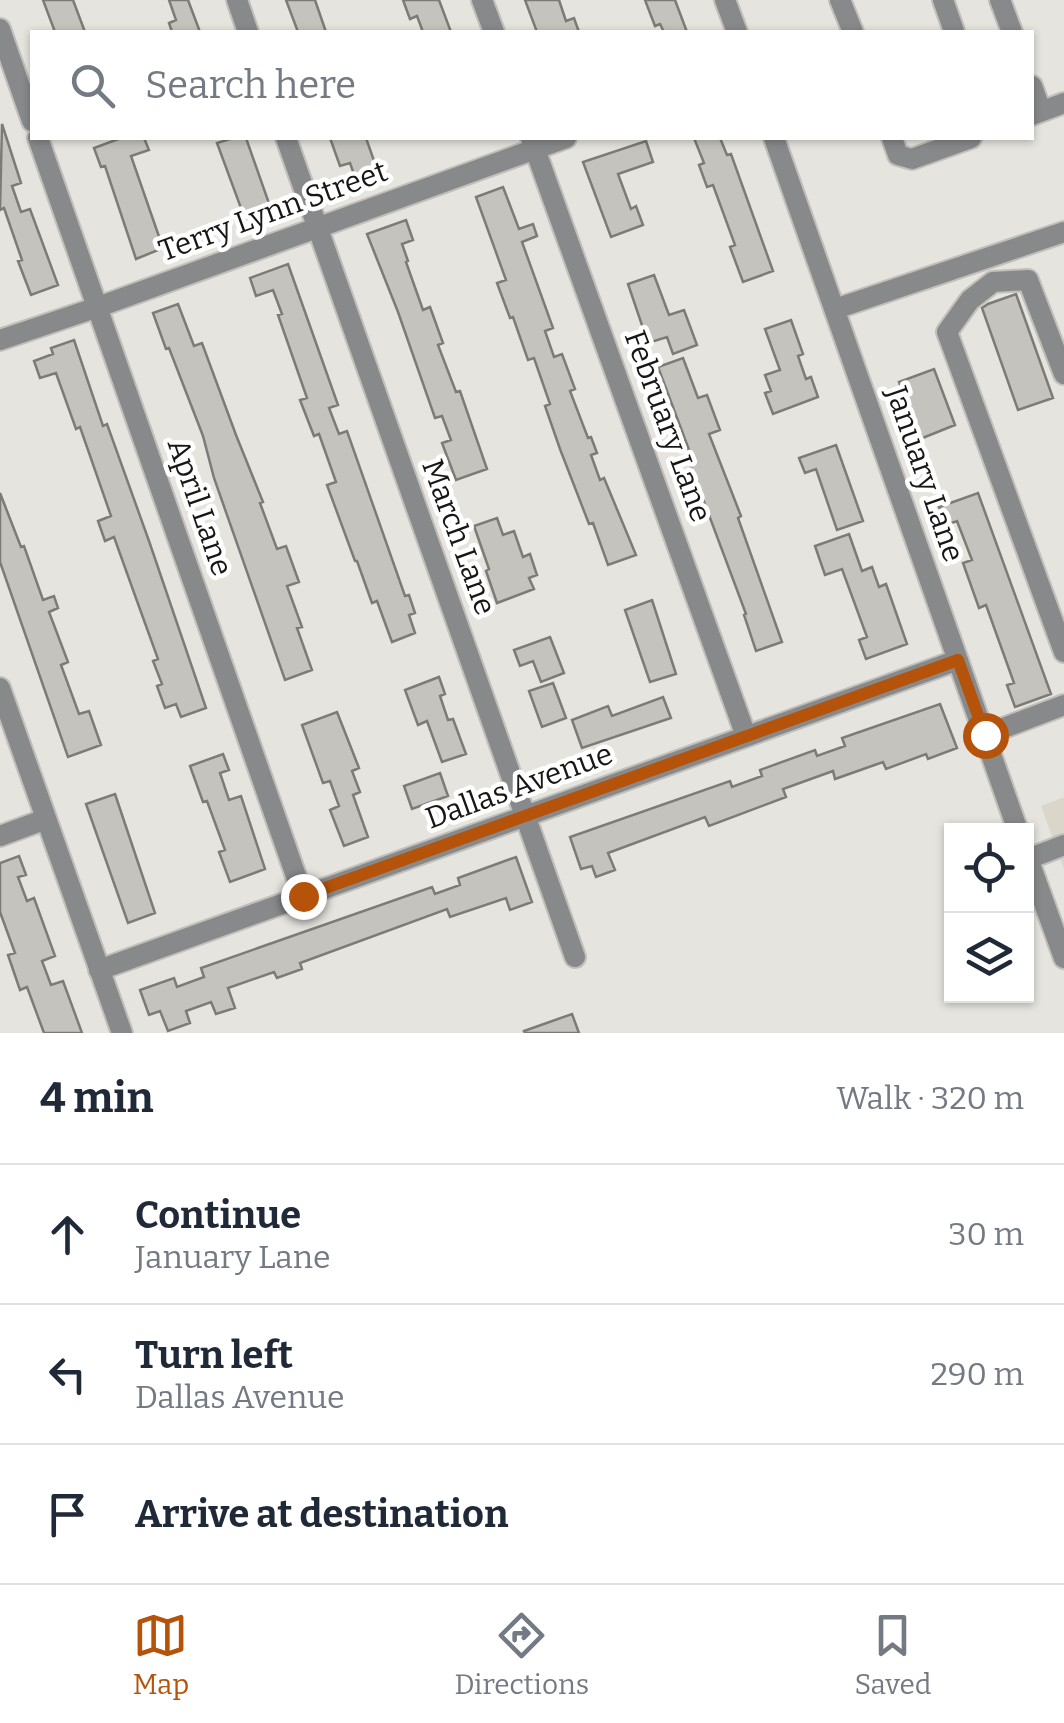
<!DOCTYPE html>
<meta charset="utf-8">
<style>
body{margin:0;font-family:Bitter,serif;background:#f6f6f7;color:#1f2937}
.controls{position:absolute;right:30px;bottom:30px;display:grid;overflow:hidden;border-radius:0px;box-shadow:0 2px 8px #0004}
.controls button{width:90px;height:90px;display:grid;place-items:center;padding:0;border:0;border-bottom:2px solid #e0e1e3;background:#fff;color:#1f2937;font:50px sans-serif}
.stop{position:absolute;width:30px;height:30px;margin:-22px;border:8px solid #b45309;border-radius:50%;background:#fff}
.stop.end{background:#b45309;border-color:#fff;box-shadow:0 2px 10px #0008}
.list{margin:0;padding:0;list-style:none}
h2{display:flex;justify-content:space-between;align-items:center;height:130px;margin:0;padding:0 40px;font-size:42px}
h2 small{font-size:32px;font-weight:400;color:#747a83}
.list li{display:grid;grid-template-columns:65px 1fr auto;gap:30px;align-items:center;box-sizing:border-box;height:140px;padding:0 40px;border-top:2px solid #e0e1e3}
.list b{display:block;font-size:38px;white-space:nowrap}
.list p{margin:0;font-size:32px;white-space:nowrap;color:#747a83}
.list em{font-size:32px;font-style:normal;color:#747a83}
.icon{flex:none;width:55px;height:55px;fill:none;stroke:currentColor;stroke-width:2;stroke-linecap:round;stroke-linejoin:round}
.map{position:relative;flex:none;width:1064px;height:1033px;overflow:hidden}
.search{position:absolute;background:#fff;box-shadow:0 2px 8px #0004;left:30px;right:30px;top:30px;height:110px;display:flex;align-items:center;gap:25px;box-sizing:border-box;padding:0 35px;border-radius:0px;color:#747a83;font-size:38px}
.sheet{height:550px;background:#fff}
nav{display:flex;justify-content:space-around;align-items:center;box-sizing:border-box;height:140px;border-top:2px solid #e0e1e3;background:#fff;font-size:28px;color:#747a83}
nav a{display:grid;justify-items:center;gap:5px}
nav .on{color:#b45309}
.map>svg:first-child{display:block}
.built{fill:#dbd6ca}
.building{fill:#c5c3be;stroke:#7d7b76;stroke-width:2.5}
.lines{fill:none;stroke-linecap:round;stroke-linejoin:round}
.minor-casing{stroke:#c1bfba;stroke-width:24}
.minor{stroke:#88898b;stroke-width:20}
.route{stroke:#b45309;stroke-width:12}
.labels{text-anchor:middle;stroke-width:9;stroke-linejoin:round;paint-order:stroke}
.street-label{font-size:30px;fill:#171614;stroke:#fff}
</style>
<div class="map">
<svg width="1064" height="1033" viewBox="0 0 1064 1033">
<rect width="100%" height="100%" fill="#e6e4de"/>
<path class="built" d="M1064,797V869L1041,806Z"/>
<path class="building" d="M43,0H73L85,32H55Z
M169,0H188L200,32H172L169,23L176,20Z
M286,0H315L326,32H298Z
M403,0H439L451,32H423L417,16L410,19Z
M525,0H559L566,21L574,18L579,32H537Z
M645,0H675L687,32H664L660,24L655,26Z
M2,124L21,183L12,186L21,212L30,209L58,285L31,295L18,261L22,260L4,208L0,210Z
M121,138H144L149,150L131,156L163,248L136,259L105,166L101,167L94,148Z
M233,138H246L271,209L245,219L217,143Z
M330,138H366L378,172L356,180L350,163L340,166Z
M694,138H720L727,155L731,154L773,271L743,282L730,247L735,245L713,185L707,187L699,165L704,163Z
M646,141L653,162L618,174L631,209L636,206L643,225L611,237L583,162Z
M503,187L519,229L533,224L537,236L522,242L553,328L545,331L554,357L562,354L575,389L570,391L588,438L591,437L597,453L591,455L600,480L604,478L636,555L608,565L593,523L589,524L560,449L545,406L550,404L534,358L528,360L513,317L510,318L497,283L506,280L476,197Z
M406,220L413,240L402,244L408,261L406,262L423,310L430,307L443,343L438,345L456,392L460,391L487,469L456,480L442,443L451,440L442,416L435,418L398,312L367,234Z
M288,264L338,405L329,408L339,434L347,431L405,596L409,595L415,613L409,615L415,633L392,642L377,601L372,603L357,561H355L327,485L336,482L319,434L314,436L300,400L307,398L278,315L282,314L273,290L256,296L250,278Z
M654,275L669,315L684,310L697,345L673,354L667,337L648,343L628,284Z
M1016,294L1053,398L1018,410L982,308L988,304Z
M178,304L194,346L202,343L236,435L263,502L260,503L277,549L286,546L299,582L287,586L302,627L297,628L312,670L285,680L214,478L203,436L169,348L166,349L153,313Z
M791,320L803,354L798,356L806,379L811,377L818,397L773,414L765,393L771,391L765,375L780,370L765,329Z
M74,340L103,426L107,424L149,541L206,708L181,717L176,704L165,708L157,686L162,684L153,661L158,659L137,601L114,537L105,541L98,521L111,516L80,427L76,429L56,373L40,378L34,361L53,354L51,348Z
M683,358L698,398L707,395L720,430L709,434L741,516L738,518L782,642L756,651L744,615L746,614L685,451L689,450L658,367Z
M934,369L955,425L920,439L899,382Z
M836,445L863,521L837,530L816,469L805,473L799,458Z
M0,493L21,547L24,546L43,600L54,596L58,608L49,612L68,662L61,665L79,714L89,711L101,745L68,757L0,562Z
M978,493L1051,694L1015,707L1007,685L1014,683L986,605L979,608L963,563L972,560L957,521L946,525L939,507Z
M497,518L503,535L514,531L523,557L530,554L537,575L529,578L534,589L497,603L486,571L489,569L474,526Z
M849,534L862,571L872,567L879,587L886,584L907,644L866,659L859,640L867,637L842,569L825,575L815,546Z
M652,600L676,674L650,682L625,610Z
M550,637L564,673L541,682L533,661L520,666L514,650Z
M439,677L445,694L440,696L448,720L453,719L466,754L442,762L427,721L418,725L405,690Z
M553,683L566,718L542,727L529,691Z
M663,697L671,718L582,748L572,720L608,706L612,716Z
M940,704L957,748L928,759L926,754L886,769L883,762L835,779L833,771L783,789L786,797L709,826L705,817L608,853L615,870L596,877L592,866L581,869L570,837L730,781L732,787L762,776L760,770L815,750L817,756L845,746L842,738Z
M337,712L359,768L352,771L360,792L353,795L368,837L344,846L330,810L339,806L330,781L323,783L302,725Z
M223,754L229,770L220,773L229,800L241,796L265,869L230,882L219,852L225,850L207,801L203,802L190,766Z
M440,773L448,796L412,809L404,786Z
M115,794L155,913L128,923L86,804Z
M19,856L26,875L18,877L27,901L34,898L55,956L42,961L51,985L63,981L82,1033H44L27,987L20,990L8,955L15,953L0,912V863Z
M516,857L532,902L510,910L506,898L450,917L447,909L300,963L302,969L277,978L274,972L228,988L235,1008L216,1014L211,1002L186,1011L190,1023L168,1031L160,1011L149,1015L140,990L174,978L177,987L204,977L201,968L432,887L435,894L460,885L458,878Z
M572,1014L579,1033H525L524,1031Z"/>
<g class="lines">
<defs>
<path id="minor" d="M237,0L248,32
M482,0L494,32
M725,0L737,32
M840,0L853,32
M943,0L954,31
M1000,0L1012,32
M0,29L32,121
M1032,86L1041,111
M1032,115L1064,103
M38,138L303,896
M286,138L575,957
M531,138L746,736
M774,138L1018,831
M892,138L898,155L912,159L971,138
M835,309L1064,232
M0,340L98,307L566,138
M1064,374L1028,280L993,282L970,300L947,332L1064,652
M0,688L122,1033
M985,735L1064,705
M0,836L46,819
M1026,853L1064,958
M1028,859L1064,845
M99,970L958,660"/>
</defs>
<use href="#minor" class="minor-casing"/>
<use href="#minor" class="minor"/>
</g>
<g class="lines">
<path class="route" d="M303,896L958,660L985,735"/>
</g>
<g class="labels">
<g class="street-label">
<text transform="translate(273 211) rotate(-20)" y="10">Terry Lynn Street</text>
<text transform="translate(668 426) rotate(70)" y="10">February Lane</text>
<text transform="translate(925 474) rotate(71)" y="10">January Lane</text>
<text transform="translate(200 507) rotate(71)" y="10">April Lane</text>
<text transform="translate(459 537) rotate(70)" y="10">March Lane</text>
<text transform="translate(519 786) rotate(-20)" y="10">Dallas Avenue</text>
</g>
</g>
</svg>
<div class="controls">
<button><svg class="icon" aria-label="locate" viewBox="0 0 24 24"><circle cx="12" cy="12" r="6"/><path d="M12 2v4M12 18v4M2 12h4M18 12h4"/></svg></button>
<button><svg class="icon" aria-label="layers" viewBox="0 0 24 24"><path d="M12 4l9 5-9 5-9-5zM3 14l9 5 9-5"/></svg></button>
</div>
<div class="stop" style="left:985px;top:735px"></div>
<div class="stop end" style="left:303px;top:896px"></div>
<div class="search"><svg class="icon" aria-label="search" viewBox="0 0 24 24"><circle cx="10" cy="10" r="6"/><path d="M15 15l6 6"/></svg>Search here</div>
</div>
<section class="sheet">
<h2>4 min<small>Walk · 320 m</small></h2>
<ul class="list">
<li><svg class="icon" aria-label="ahead" viewBox="0 0 24 24"><path d="M12 20V5M6 11l6-6 6 6"/></svg><div><b>Continue</b><p>January Lane</p></div><em>30 m</em></li>
<li><svg class="icon" aria-label="left" viewBox="0 0 24 24"><path d="M17 20v-9H6M10 6l-5 5 5 5"/></svg><div><b>Turn left</b><p>Dallas Avenue</p></div><em>290 m</em></li>
<li><svg class="icon" aria-label="arrive" viewBox="0 0 24 24"><path d="M6 21V4h12l-3 4 3 4H6"/></svg><div><b>Arrive at destination</b></div></li>
</ul>
</section>
<nav>
<a class="on"><svg class="icon" aria-label="map" viewBox="0 0 24 24"><path d="M3 6l6-2 6 2 6-2v14l-6 2-6-2-6 2zM9 4v14M15 6v14"/></svg>Map</a>
<a><svg class="icon" aria-label="directions" viewBox="0 0 24 24"><path d="M12 3l9 9-9 9-9-9zM9 14v-3h6M13 9l2 2-2 2"/></svg>Directions</a>
<a><svg class="icon" aria-label="saved" viewBox="0 0 24 24"><path d="M7 4h10v16l-5-4-5 4z"/></svg>Saved</a>
</nav>
